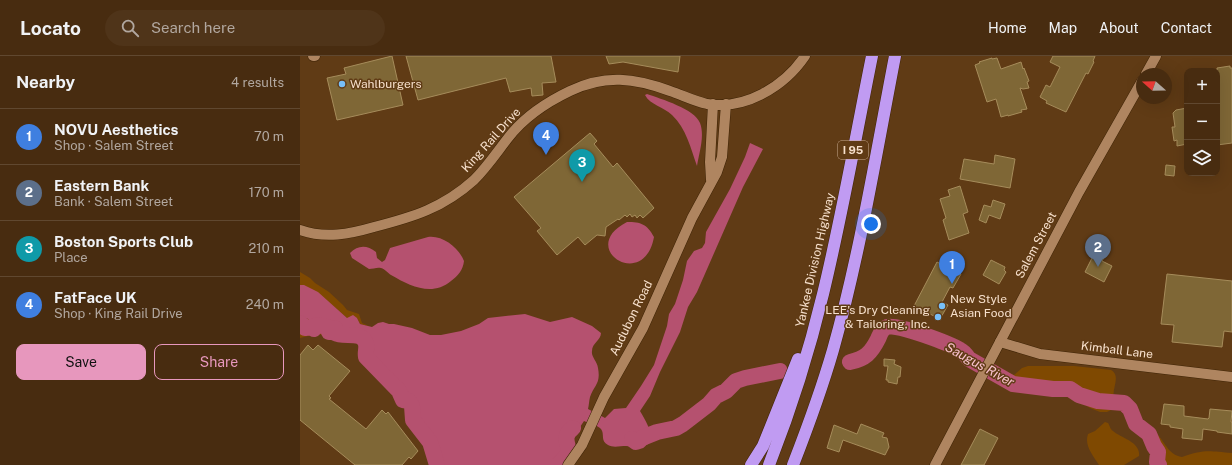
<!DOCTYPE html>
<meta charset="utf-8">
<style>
body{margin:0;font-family:"Public Sans",sans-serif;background:#4f3419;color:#f1f3f6}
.controls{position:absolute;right:12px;top:12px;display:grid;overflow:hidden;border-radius:8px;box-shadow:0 4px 16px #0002}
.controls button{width:36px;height:36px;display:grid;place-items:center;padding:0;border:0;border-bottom:1px solid #604830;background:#482c10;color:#f1f3f6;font:20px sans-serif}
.compass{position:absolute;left:836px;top:12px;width:36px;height:36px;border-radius:50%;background:#482c10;box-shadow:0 4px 16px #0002;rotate:290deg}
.you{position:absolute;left:571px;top:168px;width:14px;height:14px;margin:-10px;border:3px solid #fff;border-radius:50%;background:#1a73e8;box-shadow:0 0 0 6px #1a73e833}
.badge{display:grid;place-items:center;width:26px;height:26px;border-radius:50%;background:#e797bd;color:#fff;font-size:13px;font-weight:700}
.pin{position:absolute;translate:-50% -33px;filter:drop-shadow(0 1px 2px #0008)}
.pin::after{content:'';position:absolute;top:21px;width:14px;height:12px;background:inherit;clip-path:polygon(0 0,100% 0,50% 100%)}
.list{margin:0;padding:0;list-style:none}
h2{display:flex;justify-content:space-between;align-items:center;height:52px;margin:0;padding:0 16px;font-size:17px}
h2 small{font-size:13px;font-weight:400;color:#b1a79f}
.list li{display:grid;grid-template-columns:26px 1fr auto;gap:12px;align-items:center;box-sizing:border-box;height:56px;padding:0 16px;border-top:1px solid #604830}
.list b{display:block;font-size:15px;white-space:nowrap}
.list p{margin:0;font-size:13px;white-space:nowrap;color:#b1a79f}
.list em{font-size:13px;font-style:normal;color:#b1a79f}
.actions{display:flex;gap:8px;padding:12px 16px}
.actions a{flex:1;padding:9px 0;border:1px solid #e797bd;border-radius:8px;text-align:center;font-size:14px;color:#e797bd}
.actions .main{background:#e797bd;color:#111}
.icon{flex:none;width:22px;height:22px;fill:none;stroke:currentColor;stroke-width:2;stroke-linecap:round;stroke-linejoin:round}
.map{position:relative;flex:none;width:932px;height:409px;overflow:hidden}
header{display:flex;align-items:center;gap:24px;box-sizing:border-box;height:56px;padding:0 20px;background:#482c10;border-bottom:1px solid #604830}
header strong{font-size:19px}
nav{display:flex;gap:22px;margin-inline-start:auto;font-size:14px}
.search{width:280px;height:36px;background:#4f3419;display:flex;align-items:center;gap:10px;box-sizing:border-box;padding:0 14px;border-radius:22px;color:#b1a79f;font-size:15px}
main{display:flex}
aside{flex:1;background:#482c10}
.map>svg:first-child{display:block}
.green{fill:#7f4901}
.water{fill:#b5516f}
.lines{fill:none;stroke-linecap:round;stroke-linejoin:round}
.river{stroke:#b5516f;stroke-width:16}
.building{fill:#7f6736;stroke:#a68c5b}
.minor-casing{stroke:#3f2406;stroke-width:11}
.secondary-casing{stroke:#3f2406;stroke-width:11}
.motorway-casing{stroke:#3f2406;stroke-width:13}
.minor{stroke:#af8560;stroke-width:10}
.secondary{stroke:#af8560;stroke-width:10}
.motorway{stroke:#c09bf2;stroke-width:12}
.poi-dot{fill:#77bff7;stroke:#603b15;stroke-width:1.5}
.labels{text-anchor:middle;stroke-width:3;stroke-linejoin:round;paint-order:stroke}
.shield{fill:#603b15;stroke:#caae95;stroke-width:1}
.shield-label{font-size:11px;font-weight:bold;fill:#f7e0cc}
.poi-label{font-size:12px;fill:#f7e0cc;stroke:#603b15;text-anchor:start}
.street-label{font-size:12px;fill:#f7e0cc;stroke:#603b15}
.water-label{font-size:13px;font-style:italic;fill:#fac2cf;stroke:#603b15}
</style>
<header>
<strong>Locato</strong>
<div class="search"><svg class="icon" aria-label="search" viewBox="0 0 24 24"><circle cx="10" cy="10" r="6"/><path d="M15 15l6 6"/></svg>Search here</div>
<nav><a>Home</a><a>Map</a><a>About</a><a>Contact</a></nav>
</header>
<main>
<aside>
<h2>Nearby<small>4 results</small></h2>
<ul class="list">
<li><span class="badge" style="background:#3f7fe0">1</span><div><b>NOVU Aesthetics</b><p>Shop · Salem Street</p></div><em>70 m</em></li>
<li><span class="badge" style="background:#5c6f8a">2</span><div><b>Eastern Bank</b><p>Bank · Salem Street</p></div><em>170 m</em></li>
<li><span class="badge" style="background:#0f9aa8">3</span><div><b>Boston Sports Club</b><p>Place</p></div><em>210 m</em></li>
<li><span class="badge" style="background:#3f7fe0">4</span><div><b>FatFace UK</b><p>Shop · King Rail Drive</p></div><em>240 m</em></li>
</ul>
<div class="actions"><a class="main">Save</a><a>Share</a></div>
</aside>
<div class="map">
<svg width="932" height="409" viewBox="0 0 932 409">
<rect width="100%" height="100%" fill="#603b15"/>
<path class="green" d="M0,216L10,222L15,227L29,236L43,249L47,254L59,258L62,267L69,270L60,268L57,262H47L25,243L0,234Z
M0,261L23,266L47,279L54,273L66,282L67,284C60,278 51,276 48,285L36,280L16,278L0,282Z
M728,310H774L811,314C823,321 808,336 816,346L811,354L807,356H800L790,352L776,343L750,335H726L716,333L709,334L703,331L709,317L714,319L722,312Z
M805,366L808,367C810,370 810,373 813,375C821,382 841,386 839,400L824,409H799C793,399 784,390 788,378L795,375Z
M854,379H858C866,388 869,399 882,401C904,393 909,395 932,397V409H856L852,404L849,382Z"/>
<path class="water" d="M347,38C361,43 395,53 400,67C405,80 399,97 397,110C391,93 386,72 372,59C364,51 350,49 345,39Z
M450,87L463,93L443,131L397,236L388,251L380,276L360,316L350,340L340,355C353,377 361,395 326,390C320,390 313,392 308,389C300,385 305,378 301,373C297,369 288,367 284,365L280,371L275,375L272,383L255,409H134L130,401L133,393L130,382L107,349L101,334L81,310L63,294L67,284L66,281L55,273L47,279H42C32,267 16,265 0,261V229H4L18,236L47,262L53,259L57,262L60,268L72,271L78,267L83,266L89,268H94L112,272L130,279H141L161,275L179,268L188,262L225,258L250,266L272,261L292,270L301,277C301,284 292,287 292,295C291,301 297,305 298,312C301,328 294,329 290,341C289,345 289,349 288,353L305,362L314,353L326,352L341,330L354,309L367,270L369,258L375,248L383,224L387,205L394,195L402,192L405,187L406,176L430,133L445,101Z
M327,166C341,166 347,168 354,181C344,236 276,192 327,166Z
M128,181C143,179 159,192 164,205C163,214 158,220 151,225C132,241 110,230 91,219C88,217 85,213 81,212C77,211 73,213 69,213L52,202L50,197C58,189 67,189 76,196L77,202L82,206L85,204L90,192Z"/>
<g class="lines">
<path class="river" d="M0,267L5,272L11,271L14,273L17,269L27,271L29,276L35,272V277C44,282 63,274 66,288C67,293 65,296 66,301L99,335L103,344L109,345L112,350L113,364L130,386L137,409
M550,306C565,303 571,297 578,283C580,279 581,273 587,271C596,267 651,288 660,294C664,296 666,299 669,303L713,328L753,333H770L779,339L798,345L824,347L830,353L836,368L849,378L854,390L858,396L857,406L859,409
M332,383L336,386L339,385L342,382L357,376L376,372L383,368L409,348L416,340L426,335L436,325L445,322L480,315
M258,409L266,401L269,395C266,385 264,378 273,372"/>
</g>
<path class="building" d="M92,0L103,49L37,64L27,22L46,18L44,12Z
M106,0H251L256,26L242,27L243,39L232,40L231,32L210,36L206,22L118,44Z
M306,0H380L378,16L323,6L309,8Z
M753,0H795L793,5L794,6L788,18L786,17L766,56L746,47L747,45L740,41L746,29L750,31L760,11L750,6Z
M692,2V3L697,2L701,13L721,6L723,13L724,12L729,25L727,26L729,32L723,33L720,32L727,53L721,54L722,56L708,60V59L701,61L696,43L687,46L675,9L680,7L679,6Z
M930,10V12H932V87L917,89V12Z
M887,52V88L877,90V84L874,85L872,71H875L873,57L876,54Z
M290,77L297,85L294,88L313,111L317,107L354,152L343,162L340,159L337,162L335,159L332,161L330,158L327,161L325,159L319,164L318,163L306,171L305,180L297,179L285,189L278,181L257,199L237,175L241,172L214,141Z
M695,99L715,103L710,132L660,123L664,103L694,108Z
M866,109L875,110L874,120L865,119Z
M660,130L668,156L663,158L669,177L649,184L643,164L646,162L640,143L650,140L648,134Z
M693,144L705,148L700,163L689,159L686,167L679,164L684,149L691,151Z
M799,193L807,197L802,205L812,210L804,226L785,216L793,200L795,201Z
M691,204L705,211L704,214L706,216L699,228L683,219Z
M637,206L661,218L653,232L650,231L642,246L648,249L640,263L614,250Z
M867,218L932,225V276L924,275L922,291L872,286L874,269L861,268Z
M8,289L13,294L18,289L50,315L29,340L31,342L29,343L66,373L82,354L86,358L88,356L118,395L111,403L109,401L102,409H55L0,364V299Z
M584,303L595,304L594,308L601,311L600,321H598L597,328L588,326V324H586L588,310H584Z
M864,348L884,350V360L908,363L909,362L910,353L932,355L931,366H932V378L917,376V375L903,373L902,384L882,382L883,373L870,371V369L861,368Z
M561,368L584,377L582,381L587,382L589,391L585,399L543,384L539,396L527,392L534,369L557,378Z
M680,373L698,382L684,409H661Z"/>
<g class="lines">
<defs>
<path id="minor" d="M13,0H15
M411,124L410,106L413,48
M0,174C25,183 50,178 74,171C113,161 143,152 174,124C187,111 197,96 208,82C224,61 247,46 270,35C305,18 335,22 370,35C382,39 394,45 407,48C445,54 484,31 505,0
M700,286L740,298L932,321
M268,409L282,389L304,341L343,272L392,162L417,116L422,101L426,48"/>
<path id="secondary" d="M846,18L856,0
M635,409L779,136L842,25"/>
<path id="motorway" d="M451,409L463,390L498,303
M469,409C491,353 509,296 523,238C542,160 556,79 572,0
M493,409C507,373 522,332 533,294C560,198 576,98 595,0"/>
</defs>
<use href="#minor" class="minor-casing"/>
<use href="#secondary" class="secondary-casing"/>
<use href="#motorway" class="motorway-casing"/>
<use href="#minor" class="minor"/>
<use href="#secondary" class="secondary"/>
<use href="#motorway" class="motorway"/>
</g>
<g class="poi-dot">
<circle cx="42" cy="28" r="4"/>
<circle cx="642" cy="250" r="4"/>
<circle cx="638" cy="261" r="4"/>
</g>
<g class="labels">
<rect class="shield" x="538" y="85" width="30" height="18" rx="3"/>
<g class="shield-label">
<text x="553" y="98">I 95</text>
</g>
<g class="poi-label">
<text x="50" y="32">Wahlburgers</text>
<text x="650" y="247">New Style<tspan x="650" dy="14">Asian Food</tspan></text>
<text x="630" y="258" text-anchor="end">LEE's Dry Cleaning<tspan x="630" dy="14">&amp; Tailoring, Inc.</tspan></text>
</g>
<g class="street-label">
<text transform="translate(191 84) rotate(-48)" y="4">King Rail Drive</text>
<text transform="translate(736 189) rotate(-62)" y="4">Salem Street</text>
<text transform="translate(515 204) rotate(-77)" y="4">Yankee Division Highway</text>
<text transform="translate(331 262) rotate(-64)" y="4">Audubon Road</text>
<text transform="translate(817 294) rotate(7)" y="4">Kimball Lane</text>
</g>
<g class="water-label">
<text transform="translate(680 308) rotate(29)" y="5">Saugus River</text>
</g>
</g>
</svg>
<div class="controls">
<button>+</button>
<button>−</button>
<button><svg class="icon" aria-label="layers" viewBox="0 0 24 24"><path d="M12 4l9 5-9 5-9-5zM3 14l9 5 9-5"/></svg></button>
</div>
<svg class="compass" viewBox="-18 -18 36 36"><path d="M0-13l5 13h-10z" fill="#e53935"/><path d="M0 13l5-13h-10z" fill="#b1a79f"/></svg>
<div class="you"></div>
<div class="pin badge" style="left:652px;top:228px;background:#3f7fe0">1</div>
<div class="pin badge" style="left:798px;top:211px;background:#5c6f8a">2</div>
<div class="pin badge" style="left:282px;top:126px;background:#0f9aa8">3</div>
<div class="pin badge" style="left:246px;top:99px;background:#3f7fe0">4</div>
</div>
</main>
